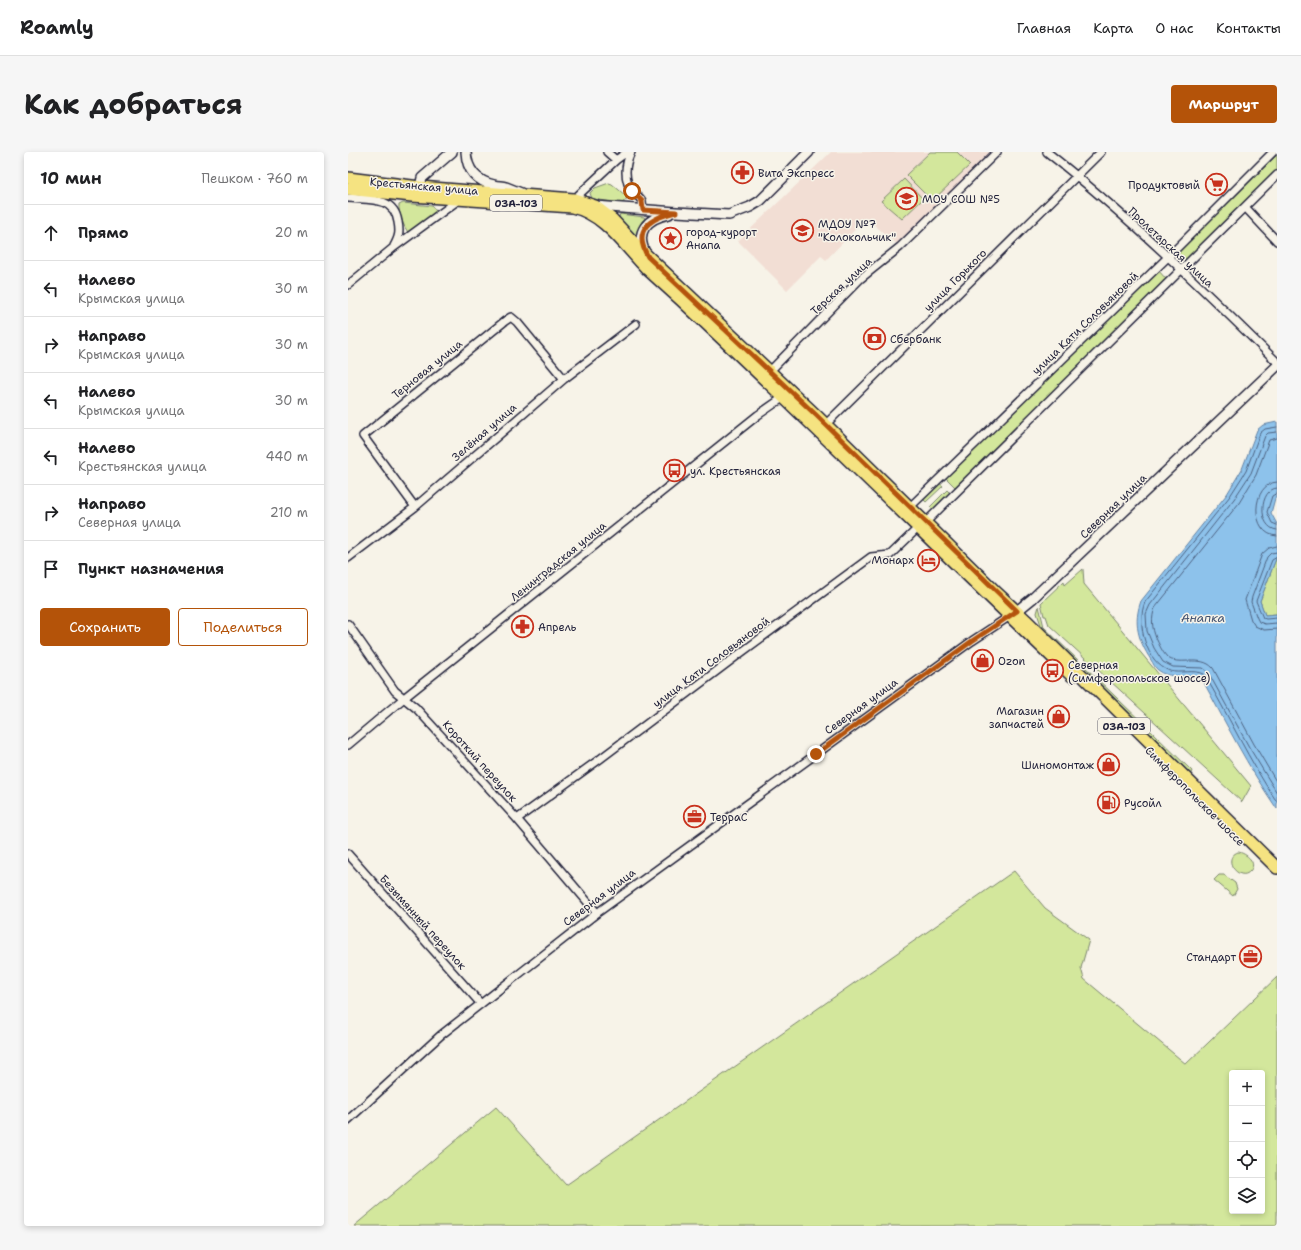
<!DOCTYPE html>
<html lang="ru">
<meta charset="utf-8">
<style>
body{margin:0;font-family:"Shantell Sans",sans-serif;background:#f6f6f6;color:#202124}
.controls{position:absolute;right:12px;bottom:12px;display:grid;overflow:hidden;border-radius:4px;box-shadow:0 2px 6px #0003}
.controls button{width:36px;height:36px;display:grid;place-items:center;padding:0;border:0;border-bottom:1px solid #e0e0e0;background:#fff;color:#202124;font:20px sans-serif}
.stop{position:absolute;width:12px;height:12px;margin:-9px;border:3px solid #b45309;border-radius:50%;background:#fff}
.stop.end{background:#b45309;border-color:#fff;box-shadow:0 1px 4px #0008}
.list{margin:0;padding:0;list-style:none}
h2{display:flex;justify-content:space-between;align-items:center;height:52px;margin:0;padding:0 16px;font-size:17px}
h2 small{font-size:13px;font-weight:400;color:#757577}
.list li{display:grid;grid-template-columns:26px 1fr auto;gap:12px;align-items:center;box-sizing:border-box;height:56px;padding:0 16px;border-top:1px solid #e0e0e0}
.list b{display:block;font-size:15px;white-space:nowrap}
.list p{margin:0;font-size:13px;white-space:nowrap;color:#757577}
.list em{font-size:13px;font-style:normal;color:#757577}
.actions{display:flex;gap:8px;padding:12px 16px}
.actions a{flex:1;padding:9px 0;border:1px solid #b45309;border-radius:4px;text-align:center;font-size:14px;color:#b45309}
.actions .main{background:#b45309;color:#fff}
.icon{flex:none;width:22px;height:22px;fill:none;stroke:currentColor;stroke-width:2;stroke-linecap:round;stroke-linejoin:round}
.map{position:relative;flex:none;width:929px;height:1074px;overflow:hidden;border-radius:4px}
header{display:flex;align-items:center;gap:24px;box-sizing:border-box;height:56px;padding:0 20px;background:#fff;border-bottom:1px solid #e0e0e0}
header strong{font-size:19px}
nav{display:flex;gap:22px;margin-inline-start:auto;font-size:14px}
.intro{display:flex;align-items:center;justify-content:space-between;box-sizing:border-box;height:96px;padding:0 24px}
h1{margin:0;font-size:28px}
.button{padding:10px 18px;border-radius:4px;background:#b45309;color:#fff;font-size:14px;font-weight:700}
main{display:flex;gap:24px;padding:0 24px}
aside{flex:1;background:#fff;border-radius:4px;box-shadow:0 2px 6px #0003}
.map>svg:first-child{display:block}
.built{fill:#f2ded4}
.green{fill:#d3e79c;stroke:#7a846c;fill-rule:evenodd}
.water{fill:#8dc2eb;stroke:#6282a5}
.lines{fill:none;stroke-linecap:round;stroke-linejoin:round}
.shore{stroke:#4d6281;stroke-width:1}
.minor-casing{stroke:#22223b;stroke-width:10}
.tertiary-casing{stroke:#22223b;stroke-width:12}
.primary-casing{stroke:#22223b;stroke-width:14}
.minor{stroke:#f7f3e8;stroke-width:7}
.tertiary{stroke:#f7f3e8;stroke-width:9}
.primary{stroke:#f5e381;stroke-width:11}
.route{stroke:#b45309;stroke-width:5}
.labels{text-anchor:middle;stroke-width:3;stroke-linejoin:round;paint-order:stroke}
.shield{fill:#f7f3e8;stroke:#62616f;stroke-width:1}
.shield-label{font-size:10px;font-weight:bold;fill:#22223b}
.poi-label{font-size:11px;fill:#22223b;stroke:#f7f3e8;text-anchor:start}
.street-label{font-size:11px;fill:#22223b;stroke:#f7f3e8}
.water-label{font-size:12px;font-style:italic;fill:#425270;stroke:#f7f3e8}
</style>
<header>
<strong>Roamly</strong>
<nav><a>Главная</a><a>Карта</a><a>О нас</a><a>Контакты</a></nav>
</header>
<div class="intro"><h1>Как добраться</h1><a class="button">Маршрут</a></div>
<main>
<aside>
<h2>10 мин<small>Пешком · 760 m</small></h2>
<ul class="list">
<li><svg class="icon" aria-label="ahead" viewBox="0 0 24 24"><path d="M12 20V5M6 11l6-6 6 6"/></svg><div><b>Прямо</b></div><em>20 m</em></li>
<li><svg class="icon" aria-label="left" viewBox="0 0 24 24"><path d="M17 20v-9H6M10 6l-5 5 5 5"/></svg><div><b>Налево</b><p>Крымская улица</p></div><em>30 m</em></li>
<li><svg class="icon" aria-label="right" viewBox="0 0 24 24"><path d="M7 20v-9h11M14 6l5 5-5 5"/></svg><div><b>Направо</b><p>Крымская улица</p></div><em>30 m</em></li>
<li><svg class="icon" aria-label="left" viewBox="0 0 24 24"><path d="M17 20v-9H6M10 6l-5 5 5 5"/></svg><div><b>Налево</b><p>Крымская улица</p></div><em>30 m</em></li>
<li><svg class="icon" aria-label="left" viewBox="0 0 24 24"><path d="M17 20v-9H6M10 6l-5 5 5 5"/></svg><div><b>Налево</b><p>Крестьянская улица</p></div><em>440 m</em></li>
<li><svg class="icon" aria-label="right" viewBox="0 0 24 24"><path d="M7 20v-9h11M14 6l5 5-5 5"/></svg><div><b>Направо</b><p>Северная улица</p></div><em>210 m</em></li>
<li><svg class="icon" aria-label="arrive" viewBox="0 0 24 24"><path d="M6 21V4h12l-3 4 3 4H6"/></svg><div><b>Пункт назначения</b></div></li>
</ul>
<div class="actions"><a class="main">Сохранить</a><a>Поделиться</a></div>
</aside>
<div class="map">
<svg width="929" height="1074" viewBox="0 0 929 1074">
<rect width="100%" height="100%" fill="#f7f3e8"/>
<filter id="ink" filterUnits="userSpaceOnUse"><feTurbulence type="fractalNoise" baseFrequency=".025" numOctaves="2"/><feDisplacementMap in="SourceGraphic" scale="8" xChannelSelector="R" yChannelSelector="G"/><feConvolveMatrix kernelMatrix="1 2 1 2 8 2 1 2 1" color-interpolation-filters="sRGB"/></filter>
<g filter="url(#ink)">
<path class="built" d="M483,0H645L550,93L518,66L478,108L473,104L439,138L390,89Z"/>
<path class="green" d="M582,0H609L622,13L584,49L558,23Z
M929,3V19L837,110L828,102Z
M556,27L575,47L554,67L533,49Z
M261,31L264,32L278,44L279,47L274,51L244,47L242,41L247,36Z
M55,51L84,54L88,59V61L61,81C56,77 50,59 51,53Z
M272,62L296,65L299,69L290,82L286,83L272,67L271,65Z
M809,117L819,128L608,336L598,326Z
M591,331L595,334L578,350L575,347Z
M599,338L602,341L585,358L582,355Z
M929,404V462L917,463L912,449Z
M735,417L736,432L903,634L894,650L701,473L698,464H696L693,451L716,429L717,433Z
M691,454L696,475L844,619L841,626L694,476L689,461Z
M890,700C898,701 910,711 902,719C892,731 872,707 890,700Z
M666,719L697,756L741,788L733,816L736,827L838,912L929,825V1074H6L148,955L218,1033ZM884,921H914V1059H884Z
M871,723H876L887,731L889,737L885,744L866,728Z"/>
<path class="water" d="M929,270V339L923,361L929,372V404L912,449L917,463L929,462V657C900,615 877,570 853,525C840,523 821,527 810,518C807,516 805,511 803,508C790,488 785,471 793,449L879,342L894,317L909,278L915,273Z"/>
<g class="lines">
<path class="shore" d="M929,275L917,277L912,281L898,319L882,344L797,450C788,472 798,511 822,519C833,522 846,517 856,522C881,564 901,609 929,650
M929,280L920,281L917,284L903,321L886,347L802,453L798,462L799,479L806,496L815,510L825,515L855,516L860,520L901,595L929,641
M929,286L921,288L908,323L891,351L807,456C803,466 804,476 808,486C811,492 814,500 819,505C829,515 853,502 865,516L906,592L929,631
M929,330C903,331 901,383 929,384
M929,336C911,337 909,376 929,378
M929,341L924,344L919,360L924,371L929,373
M929,394L921,396L914,402L897,448L903,468L907,474L916,478L929,477
M929,400L923,401L919,405L904,445L903,450L909,466L911,470L917,472L929,471
M929,405L924,408L908,449L915,466L918,467L929,466"/>
<defs>
<path id="minor" d="M259,0L268,8
M283,0C277,12 275,28 285,40C288,43 292,45 294,49L295,58
M699,0C780,64 855,137 929,210
M0,46C21,48 46,44 50,70C52,80 51,85 46,94
M224,49L268,8L279,0
M897,55L929,89
M0,133L45,96L112,47
M422,219L512,127L552,95L649,0
M477,273L753,0
M67,355L15,284L157,169L163,165L169,170L216,227
M562,355L820,105L925,0
M578,370L929,23
M0,406L67,355L216,227L288,172
M0,472L47,539L68,556L169,667L249,761
M0,593L56,546L410,263L436,245
M169,667L252,607L394,500L523,405L542,403L570,376
M0,702L133,852
M0,968L93,883L249,761L624,489L665,462"/>
<path id="tertiary" d="M118,0C119,18 128,29 146,33C150,34 154,34 158,35C163,37 168,39 173,41
M72,35L74,26L104,0
M247,54L328,60L381,63L402,55L412,49L461,0
M298,102C286,80 299,66 321,62
M669,459L685,446L929,214"/>
<path id="primary" d="M0,26L72,35L226,47L247,54L264,67L290,95L468,263L647,439L678,468L929,716
M0,37L64,44L224,55C257,62 277,95 300,118C311,128 322,138 333,148C465,272 593,399 724,524"/>
</defs>
<use href="#minor" class="minor-casing"/>
<use href="#tertiary" class="tertiary-casing"/>
<use href="#primary" class="primary-casing"/>
<use href="#minor" class="minor"/>
<use href="#tertiary" class="tertiary"/>
<use href="#primary" class="primary"/>
</g>
</g>
<g class="lines" filter="url(#ink)">
<path class="route" d="M284,39L294,49L295,58L328,60C302,66 284,77 300,105L468,263L669,459L624,489L468,602"/>
</g>
<defs>
<symbol id="pharmacy-ring" viewBox="-11 -11 22 22"><circle r="9.5" fill="#f7f3e8" stroke="#c8321e" stroke-width="1.5"/><path d="M-2-6h4v4h4v4h-4v4h-4v-4h-4v-4h4Z" fill="#c8321e"/></symbol>
<symbol id="supermarket-ring" viewBox="-11 -11 22 22"><circle r="9.5" fill="#f7f3e8" stroke="#c8321e" stroke-width="1.5"/><path d="M-6-5.5h2.5l.6 2H6L4.5 2H-2.5L-4.4-4H-6ZM-1.5 3.2a1.3 1.3 0 1 0 .1 0ZM3 3.2a1.3 1.3 0 1 0 .1 0Z" fill="#c8321e"/></symbol>
<symbol id="school-ring" viewBox="-11 -11 22 22"><circle r="9.5" fill="#f7f3e8" stroke="#c8321e" stroke-width="1.5"/><path d="M0-5L7-2L0 1L-7-2ZM-4 1L0 2.5L4 1V4Q0 6-4 4Z" fill="#c8321e"/></symbol>
<symbol id="sight-ring" viewBox="-11 -11 22 22"><circle r="9.5" fill="#f7f3e8" stroke="#c8321e" stroke-width="1.5"/><path d="M0-6L1.8-2.2L6-1.7L2.9 1.2L3.7 5.4L0 3.3L-3.7 5.4L-2.9 1.2L-6-1.7L-1.8-2.2Z" fill="#c8321e"/></symbol>
<symbol id="bank-ring" viewBox="-11 -11 22 22"><circle r="9.5" fill="#f7f3e8" stroke="#c8321e" stroke-width="1.5"/><path d="M-6-4H6V4H-6ZM0-2.3a2.3 2.3 0 1 0 0 4.6a2.3 2.3 0 1 0 0-4.6Z" fill="#c8321e"/></symbol>
<symbol id="bus-ring" viewBox="-11 -11 22 22"><circle r="9.5" fill="#f7f3e8" stroke="#c8321e" stroke-width="1.5"/><path d="M-5-6H5V4H4V6H2V4H-2V6H-4V4H-5ZM-3.5-4V0h7V-4ZM-3.5 1.2v1.5H-2V1.2ZM2 1.2v1.5H3.5V1.2Z" fill="#c8321e"/></symbol>
<symbol id="hotel-ring" viewBox="-11 -11 22 22"><circle r="9.5" fill="#f7f3e8" stroke="#c8321e" stroke-width="1.5"/><path d="M-6-4.5h1.5V1H6V5H4.5V3h-9V5H-6ZM-4 0a1.8 1.8 0 1 1 3.6 0ZM.5 0V-2.5h3Q6-2.5 6 0Z" fill="#c8321e"/></symbol>
<symbol id="shop-ring" viewBox="-11 -11 22 22"><circle r="9.5" fill="#f7f3e8" stroke="#c8321e" stroke-width="1.5"/><path d="M-5-2.5h2.3a2.7 3.5 0 0 1 5.4 0H5L5.5 6h-11ZM-1.5-2.5h3a1.5 2.3 0 0 0-3 0Z" fill="#c8321e"/></symbol>
<symbol id="fuel-ring" viewBox="-11 -11 22 22"><circle r="9.5" fill="#f7f3e8" stroke="#c8321e" stroke-width="1.5"/><path d="M-5.5-6h7V0h2V4h1.3V-2.5L3-4.5l.8-.8L6-3V5H2.5V1h-1V6h-7ZM-4.2-4.7v3.2H.2V-4.7Z" fill="#c8321e"/></symbol>
<symbol id="office-ring" viewBox="-11 -11 22 22"><circle r="9.5" fill="#f7f3e8" stroke="#c8321e" stroke-width="1.5"/><path d="M-6-3h4V-5.5h4V-3h4V5H-6ZM-1-4.5V-3h2v-1.5ZM-6 0V1H6V0Z" fill="#c8321e"/></symbol>
</defs>
<g fill-rule="evenodd">
<use href="#pharmacy-ring" x="382" y="8" width="25" height="25"/>
<use href="#supermarket-ring" x="856" y="20" width="25" height="25"/>
<use href="#school-ring" x="546" y="34" width="25" height="25"/>
<use href="#school-ring" x="442" y="66" width="25" height="25"/>
<use href="#sight-ring" x="310" y="74" width="25" height="25"/>
<use href="#bank-ring" x="514" y="174" width="25" height="25"/>
<use href="#bus-ring" x="314" y="306" width="25" height="25"/>
<use href="#hotel-ring" x="568" y="396" width="25" height="25"/>
<use href="#pharmacy-ring" x="162" y="462" width="25" height="25"/>
<use href="#shop-ring" x="622" y="496" width="25" height="25"/>
<use href="#bus-ring" x="692" y="506" width="25" height="25"/>
<use href="#shop-ring" x="698" y="552" width="25" height="25"/>
<use href="#shop-ring" x="748" y="600" width="25" height="25"/>
<use href="#fuel-ring" x="748" y="638" width="25" height="25"/>
<use href="#office-ring" x="334" y="652" width="25" height="25"/>
<use href="#office-ring" x="890" y="792" width="25" height="25"/>
</g>
<g class="labels">
<g class="shield">
<rect x="142" y="43" width="52" height="16" rx="3"/>
<rect x="750" y="566" width="52" height="16" rx="3"/>
</g>
<g class="shield-label">
<text x="168" y="55">03А-103</text>
<text x="776" y="578">03А-103</text>
</g>
<g class="poi-label">
<text x="410" y="25">Вита Экспресс</text>
<text x="852" y="37" text-anchor="end">Продуктовый</text>
<text x="574" y="51">МОУ СОШ №5</text>
<text x="470" y="76">МДОУ №7<tspan x="470" dy="13">"Колокольчик"</tspan></text>
<text x="338" y="84">город-курорт<tspan x="338" dy="13">Анапа</tspan></text>
<text x="542" y="191">Сбербанк</text>
<text x="342" y="323">ул. Крестьянская</text>
<text x="566" y="412" text-anchor="end">Монарх</text>
<text x="190" y="479">Апрель</text>
<text x="650" y="513">Ozon</text>
<text x="720" y="517">Северная<tspan x="720" dy="13">(Симферопольское шоссе)</tspan></text>
<text x="696" y="563" text-anchor="end">Магазин<tspan x="696" dy="13">запчастей</tspan></text>
<text x="746" y="617" text-anchor="end">Шиномонтаж</text>
<text x="776" y="655">Русойл</text>
<text x="362" y="669">ТерраС</text>
<text x="888" y="809" text-anchor="end">Стандарт</text>
</g>
<g class="street-label">
<text transform="translate(76 34) rotate(5)" y="4">Крестьянская улица</text>
<text transform="translate(823 95) rotate(43)" y="4">Пролетарская улица</text>
<text transform="translate(607 128) rotate(-45)" y="4">улица Горького</text>
<text transform="translate(493 134) rotate(-43)" y="4">Терская улица</text>
<text transform="translate(737 171) rotate(-44)" y="4">улица Кати Соловьяновой</text>
<text transform="translate(79 217) rotate(-39)" y="4">Терновая улица</text>
<text transform="translate(136 280) rotate(-41)" y="4">Зелёная улица</text>
<text transform="translate(765 354) rotate(-44)" y="4">Северная улица</text>
<text transform="translate(210 409) rotate(-39)" y="4">Ленинградская улица</text>
<text transform="translate(363 510) rotate(-37)" y="4">улица Кати Соловьяновой</text>
<text transform="translate(513 554) rotate(-36)" y="4">Северная улица</text>
<text transform="translate(132 609) rotate(48)" y="4">Короткий переулок</text>
<text transform="translate(847 644) rotate(45)" y="4">Симферопольское шоссе</text>
<text transform="translate(251 745) rotate(-37)" y="4">Северная улица</text>
<text transform="translate(75 770) rotate(48)" y="4">Безымянный переулок</text>
</g>
<g class="water-label">
<text x="855" y="470">Анапка</text>
</g>
</g>
</svg>
<div class="controls">
<button>+</button>
<button>−</button>
<button><svg class="icon" aria-label="locate" viewBox="0 0 24 24"><circle cx="12" cy="12" r="6"/><path d="M12 2v4M12 18v4M2 12h4M18 12h4"/></svg></button>
<button><svg class="icon" aria-label="layers" viewBox="0 0 24 24"><path d="M12 4l9 5-9 5-9-5zM3 14l9 5 9-5"/></svg></button>
</div>
<div class="stop" style="left:284px;top:39px"></div>
<div class="stop end" style="left:468px;top:602px"></div>
</div>
</main>
